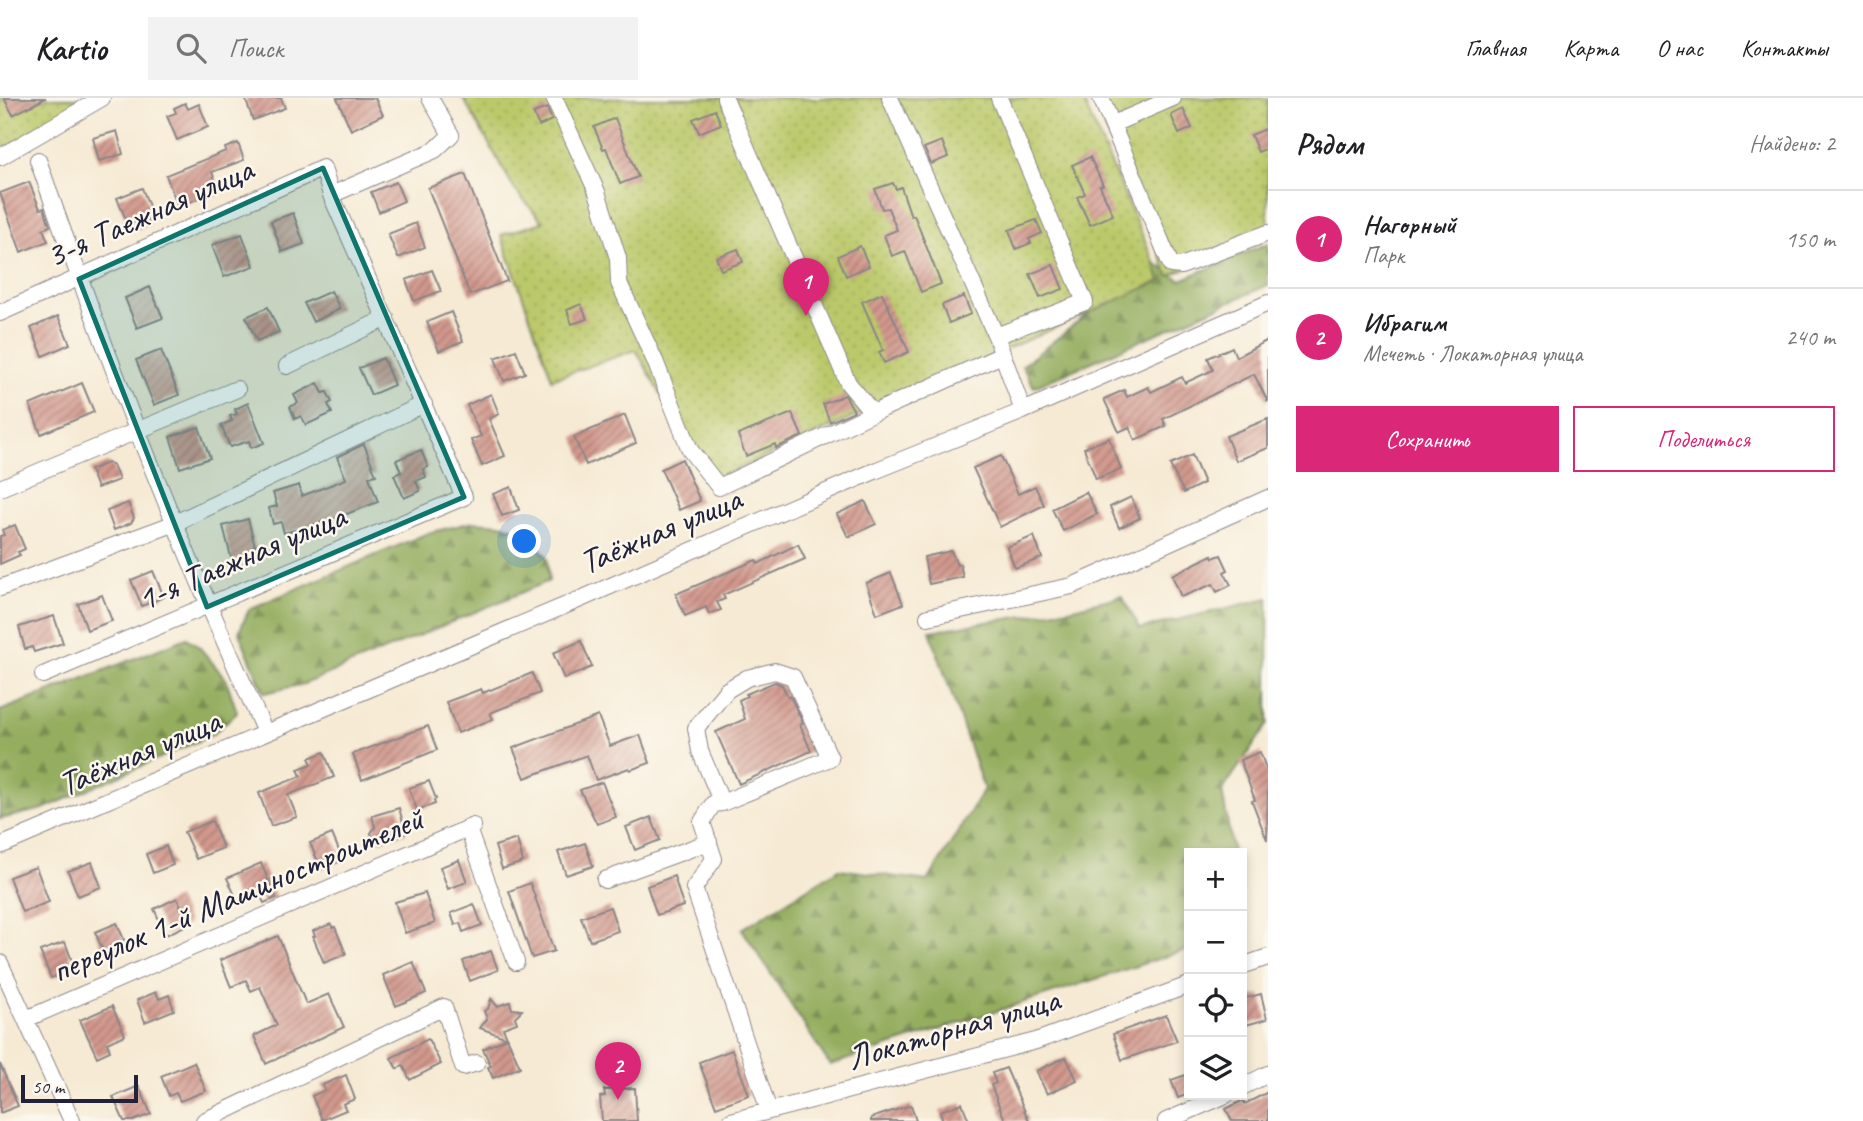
<!DOCTYPE html>
<html lang="ru">
<meta charset="utf-8">
<style>
body{margin:0;font-family:Caveat,sans-serif;background:#f2f2f2;color:#202124}
.controls{position:absolute;right:21px;bottom:21px;display:grid;overflow:hidden;border-radius:0px;box-shadow:0 4px 10px #0003}
.controls button{width:63px;height:63px;display:grid;place-items:center;padding:0;border:0;border-bottom:2px solid #e0e0e0;background:#fff;color:#202124;font:35px sans-serif}
.scale{position:absolute;left:21px;bottom:18px;width:117px;box-sizing:border-box;padding-left:7px;border:4px solid #22223b;border-top:0;font-size:19px;line-height:24px;white-space:nowrap;color:#22223b;-webkit-text-stroke:5px #fbf7ec;paint-order:stroke}
.you{position:absolute;left:525px;top:444px;width:24px;height:24px;margin:-18px;border:5px solid #fff;border-radius:50%;background:#1a73e8;box-shadow:0 0 0 10px #1a73e833}
.badge{display:grid;place-items:center;width:46px;height:46px;border-radius:50%;background:#db2777;color:#fff;font-size:23px;font-weight:700}
.pin{position:absolute;translate:-50% -58px;filter:drop-shadow(0 2px 4px #0008)}
.pin::after{content:'';position:absolute;top:37px;width:24px;height:21px;background:inherit;clip-path:polygon(0 0,100% 0,50% 100%)}
.list{margin:0;padding:0;list-style:none}
h2{display:flex;justify-content:space-between;align-items:center;height:91px;margin:0;padding:0 28px;font-size:30px}
h2 small{font-size:23px;font-weight:400;color:#757577}
.list li{display:grid;grid-template-columns:46px 1fr auto;gap:21px;align-items:center;box-sizing:border-box;height:98px;padding:0 28px;border-top:2px solid #e0e0e0}
.list b{display:block;font-size:26px;white-space:nowrap}
.list p{margin:0;font-size:23px;white-space:nowrap;color:#757577}
.list em{font-size:23px;font-style:normal;color:#757577}
.actions{display:flex;gap:14px;padding:21px 28px}
.actions a{flex:1;padding:16px 0;border:2px solid #db2777;border-radius:0px;text-align:center;font-size:24px;color:#db2777}
.actions .main{background:#db2777;color:#fff}
.icon{flex:none;width:38px;height:38px;fill:none;stroke:currentColor;stroke-width:2;stroke-linecap:round;stroke-linejoin:round}
.map{position:relative;flex:none;width:1268px;height:1023px;overflow:hidden}
header{display:flex;align-items:center;gap:42px;box-sizing:border-box;height:98px;padding:0 35px;background:#fff;border-bottom:2px solid #e0e0e0}
header strong{font-size:33px}
nav{display:flex;gap:38px;margin-inline-start:auto;font-size:24px}
.search{width:490px;height:63px;background:#f2f2f2;display:flex;align-items:center;gap:18px;box-sizing:border-box;padding:0 24px;border-radius:0px;color:#757577;font-size:26px}
main{display:flex}
aside{flex:1;background:#fff}
.map>svg:first-child{display:block}
.forest{fill:url(#forest-firs);stroke:#5b684d;stroke-width:2}
.garden{fill:url(#garden-dots);stroke:#6e7653;stroke-width:2}
.building{fill:url(#building-hatch)}
.lines{fill:none;stroke-linecap:round;stroke-linejoin:round}
.minor-casing{stroke:#8c8688;stroke-width:18}
.minor{stroke:#fff;stroke-width:16}
.marked{fill:#0f766e;fill-opacity:0.2;stroke:#0f766e;stroke-width:5;stroke-linejoin:round}
.labels{text-anchor:middle;stroke-width:5;stroke-linejoin:round;paint-order:stroke}
.street-label{font-size:35px;fill:#22223b;stroke:#fbf7ec}
</style>
<header>
<strong>Kartio</strong>
<div class="search"><svg class="icon" aria-label="search" viewBox="0 0 24 24"><circle cx="10" cy="10" r="6"/><path d="M15 15l6 6"/></svg>Поиск</div>
<nav><a>Главная</a><a>Карта</a><a>О нас</a><a>Контакты</a></nav>
</header>
<main>
<div class="map">
<svg width="1268" height="1023" viewBox="0 0 1268 1023">
<defs>
<pattern id="forest-firs" width="22" height="20" patternUnits="userSpaceOnUse" patternTransform="scale(1.75)"><rect width="22" height="20" fill="#94ad5f"/><path d="M5 1l3.5 6h-7zM16 11l3.5 6h-7z" fill="#788c50"/></pattern>
<pattern id="garden-dots" width="8" height="8" patternUnits="userSpaceOnUse" patternTransform="scale(1.75)"><rect width="8" height="8" fill="#bbc96b"/><path d="M2 2h.1M6 6h.1" fill="none" stroke="#a0ac5e" stroke-width="1.8" stroke-linecap="round"/></pattern>
<pattern id="building-hatch" width="6" height="6" patternUnits="userSpaceOnUse" patternTransform="scale(1.75)"><rect width="6" height="6" fill="#d2988d"/><path d="M-1 1l2-2M0 6l6-6M5 7l2-2" fill="none" stroke="#aa7c74"/></pattern>
</defs>
<rect width="100%" height="100%" fill="#fbf7ec"/>
<filter id="ink" filterUnits="userSpaceOnUse"><feTurbulence type="fractalNoise" baseFrequency=".0143" numOctaves="2"/><feDisplacementMap in="SourceGraphic" scale="14" xChannelSelector="R" yChannelSelector="G"/><feConvolveMatrix kernelMatrix="1 2 1 2 8 2 1 2 1" color-interpolation-filters="sRGB"/></filter>
<filter id="wash" filterUnits="userSpaceOnUse"><feTurbulence type="fractalNoise" baseFrequency=".00686" numOctaves="4" result="noise"/><feDisplacementMap in="SourceGraphic" scale="28" xChannelSelector="R" yChannelSelector="G"/><feGaussianBlur stdDeviation="1.57" result="paint"/><feColorMatrix in="noise" values="0 0 0 0 0 0 0 0 0 0 0 0 0 0 0 0 0 1.4 0 .05"/><feComposite in="paint" operator="in"/></filter>
<g filter="url(#wash)">
<rect width="100%" height="100%" fill="#f6ead4"/>
<path class="forest" d="M1268,145V187L1034,289L1022,268L1093,212L1136,153L1181,182Z
M473,424L501,426L527,435L547,459L549,483L304,586L264,595L239,534L249,511L428,435Z
M1122,498L1140,531L1268,500V626L1222,693L1233,755H1189V851L830,967L742,831L839,771L928,783L984,691L930,533L1069,511Z
M187,540L200,550L226,581L237,614L212,637L43,711L0,721V613Z"/>
<path class="garden" d="M0,0H91L0,53Z
M463,0H1082L1154,164L1160,183L710,383L636,252L552,281L501,137L543,124L515,92Z
M1092,0H1268V133L1169,178Z"/>
<g id="blocks">
<path class="building" d="M4,0H46L13,17Z
M245,0H281L285,10L253,22Z
M337,0H375L383,17L351,32Z
M185,5L188,11L199,6L208,29L177,42L167,18L176,15L174,10Z
M547,10L552,22L539,28L533,15Z
M1183,11L1192,30L1179,36L1171,17Z
M715,12L721,26L699,35L693,21Z
M615,20L638,79L620,86L606,50L603,51L594,29Z
M1268,30V50L1258,54L1251,37Z
M117,33L123,56L99,63L93,40Z
M942,43L948,59L931,66L924,50Z
M238,45L244,62L212,74L219,92L178,109L166,77L226,53L225,50Z
M1090,59L1103,87L1100,88L1113,117L1090,127L1077,99L1085,96L1072,67Z
M465,76L507,183L470,197L428,90Z
M29,84L40,111L44,110L50,128L43,131L48,143L21,154L0,95Z
M396,84L404,103L379,114L371,94Z
M893,85L896,91L901,89L911,118L914,117L941,186L921,194L905,153L892,158L884,137L897,132L888,110L882,111L875,91Z
M142,90L152,116L147,118L150,126L136,132L132,122L127,124L117,100Z
M293,115L304,146L282,154L271,123Z
M1036,122L1042,135L1029,141L1031,145L1016,151L1009,132Z
M416,125L425,149L398,160L388,136Z
M242,136L254,168L224,179L212,147Z
M860,148L869,168L846,178L838,158Z
M738,151L743,164L721,172L716,159Z
M1053,167L1063,191L1040,200L1030,176Z
M432,172L441,193L414,203L406,182Z
M150,189L163,220L137,230L125,200Z
M331,193L340,211L313,224L304,205Z
M882,195L909,254L884,265L879,254L883,252L862,204Z
M964,198L971,216L949,225L942,207Z
M581,206L587,221L572,226L567,212Z
M268,209L279,234L257,243L246,219Z
M451,214L463,243L439,253L427,224Z
M58,218L70,246L43,258L31,230Z
M1268,242V304L1254,276L1163,321L1166,328L1135,342L1129,329L1119,334L1104,301L1124,292L1127,299L1148,289L1151,294L1182,279L1185,285L1213,272L1208,260L1232,249L1236,259Z
M161,252L179,297L154,307L136,262Z
M516,252L525,275L504,283L495,260Z
M383,260L394,287L371,297L359,270Z
M82,285L94,314L41,336L30,307Z
M318,285L323,295L327,294L332,304L328,306L332,315L306,327L301,318L295,321L290,309L298,305L294,297Z
M491,296L499,316L489,321L505,358L482,368L471,342L481,338L467,307Z
M845,297L854,313L830,324L823,306Z
M248,305L264,345L251,350L249,343L230,349L221,327L232,323L230,318L237,316L235,311Z
M792,315L802,338L776,350L775,346L746,358L738,337Z
M625,317L636,345L586,367L574,339Z
M1268,321V350L1236,363L1226,338Z
M199,329L210,360L180,370L170,339Z
M1109,340L1121,371L1096,381L1084,350Z
M364,346L376,377L369,379L378,404L331,422L284,435L281,424L273,426L269,410L277,408L273,395L299,387L302,398L346,381L337,359Z
M421,352L428,369L423,371L426,379L416,383L420,393L404,400L394,377L401,374L396,362Z
M1192,357L1204,385L1184,395L1170,367Z
M1001,358L1018,396L1035,388L1044,407L1000,429L973,370Z
M682,361L700,403L679,412L661,371Z
M107,365L113,367L119,382L97,390L90,372Z
M511,389L519,412L502,418L493,396Z
M1086,394L1097,416L1063,433L1052,411Z
M1131,399L1140,420L1119,430L1110,409Z
M865,403L876,426L848,439L837,416Z
M128,405L134,420L131,425L114,432L107,413Z
M248,421L257,456L232,463L223,428Z
M15,427L25,451L18,454L20,457L0,466V438L4,437L2,432Z
M1034,438L1042,460L1015,470L1007,449Z
M798,446L805,461L723,497L725,501L717,504L721,512L709,516L706,509L685,518L676,496L756,462L758,466Z
M951,453L957,467L960,466L963,479L929,486L924,459Z
M1212,457L1213,460L1221,457L1228,472L1224,474L1231,487L1217,494L1213,486L1181,499L1172,477Z
M153,473L164,499L142,508L131,482Z
M891,475L903,506L877,516L866,485Z
M102,497L112,523L87,532L78,506Z
M54,518L63,545L34,554L32,549L25,551L19,529Z
M581,543L592,569L564,581L553,555Z
M532,575L540,595L490,615L493,621L458,635L446,604L481,591L483,595Z
M775,584L782,587L788,599L790,598L803,625L800,627L811,653L739,686L716,634L745,621L739,602L747,598L746,596Z
M598,618L610,648L640,637L650,665L630,672L629,670L596,682L587,657L525,680L513,650Z
M428,628L437,652L362,682L353,656Z
M324,654L334,679L288,697L297,719L271,728L259,695L301,678L298,671L312,666L309,660Z
M1260,654L1268,676L1267,742L1252,703L1255,702L1240,662Z
M429,683L436,701L434,702L435,706L417,712L409,690Z
M602,684L616,719L597,726L580,692Z
M399,710L406,735L380,743L373,742L371,735L375,729L372,718Z
M651,719L660,742L635,752L626,729Z
M212,723L223,750L196,761L184,734Z
M332,736L343,762L321,771L310,745Z
M517,741L523,764L502,771L495,748Z
M585,745L593,768L566,777L558,754Z
M166,748L173,767L153,775L146,756Z
M459,762L467,784L448,791L440,769Z
M92,764L101,789L78,798L68,773Z
M261,765L276,800L264,805L261,799L239,806L227,780Z
M36,769L49,804L22,814L9,779Z
M674,778L683,808L657,817L647,788Z
M530,785L554,853L532,860L509,793Z
M425,795L435,825L405,835L395,804Z
M177,800L189,826L166,837L154,811Z
M474,806L482,827L463,834L460,825L455,827L451,815Z
M610,809L618,833L590,843L581,819Z
M117,825L127,849L105,857L95,834Z
M331,826L333,830L335,829L346,856L324,865L313,839L315,838L313,833Z
M278,838L306,906L329,896L344,929L266,966L254,938L277,927L260,889L251,893L246,882L231,889L220,862Z
M65,844L75,871L51,880L40,853Z
M491,853L498,872L470,883L463,863Z
M413,864L426,895L396,908L383,877Z
M156,894L159,901L169,897L174,912L145,924L137,902Z
M1261,896L1267,921L1246,927L1242,901Z
M491,901L497,908L510,904L512,911L522,912L515,919L517,925L503,930L520,969L493,980L488,969L491,968L483,951L507,940L480,930L487,921L484,913L488,911Z
M112,908L125,937L107,945L110,953L97,959L80,922Z
M1166,917L1177,943L1122,962L1113,936Z
M428,941L441,966L410,982L403,967L397,971L391,960Z
M732,952L749,997L716,1009L699,964Z
M1066,959L1077,982L1047,996L1036,973Z
M194,964L206,993L180,1003L176,995L169,998L161,978Z
M0,966L18,1008L0,1015Z
M1006,970L1029,1023H1006L1002,1015L991,987L996,985L992,975Z
M1189,976V996L1178,1000L1171,982Z
M346,977L355,1001L343,1006L346,1012L322,1022L312,998L325,992L322,987Z
M139,988L151,1016L133,1023H124L113,999Z
M635,990L637,1023H602L600,999L605,998L604,992Z
M1268,994V1023H1232L1226,1011L1243,1002L1245,1006Z
M962,1005L969,1023H943L940,1013Z
M911,1007L916,1023H871V1020Z"/>
</g>
</g>
<g filter="url(#ink)">
<use href="#blocks" fill-opacity="0" stroke="#8c8688" stroke-width="2"/>
<g class="lines">
<defs>
<path id="minor" d="M554,0L597,94L618,160L619,185L655,263L690,352L719,389L873,315
M725,0L848,285L873,315L1002,257
M890,0L996,238
M999,0L1085,204L996,238L1023,313
M1101,0L1171,167L1181,168L1268,135
M1113,26L1173,0
M0,59L102,0
M38,62C105,257 179,446 265,634
M331,97L435,52L451,37L430,0
M0,215L323,70L331,97L464,399L43,577
M287,268L386,220
M0,390L237,291
M0,490L173,426L424,306
M928,519L1072,488L1268,400
M722,705L830,660L793,579L775,573L747,580L727,592L696,630L700,653L722,705L713,706L702,724L714,761L694,790L769,1013
M468,731L516,864
M0,748L583,500L877,372L1023,313L1268,205
M605,782L709,744
M0,865L72,1023
M1242,868L1268,859
M26,921L473,728
M1242,989L1268,976
M204,1023L444,909L463,969L477,965
M731,1023L1036,943L1189,887
M1166,1023L1226,997"/>
</defs>
<use href="#minor" class="minor-casing"/>
<use href="#minor" class="minor"/>
</g>
</g>
<path class="marked" d="M323,70L464,399L207,509L79,181Z"/>
<g class="labels">
<g class="street-label">
<text transform="translate(149 114) rotate(-24)" y="12">3-я Таежная улица</text>
<text transform="translate(660 432) rotate(-23)" y="12">Таёжная улица</text>
<text transform="translate(241 459) rotate(-23)" y="12">1-я Таежная улица</text>
<text transform="translate(139 654) rotate(-23)" y="12">Таёжная улица</text>
<text transform="translate(237 796) rotate(-23)" y="12">переулок 1-й Машиностроителей</text>
<text transform="translate(953 930) rotate(-16)" y="12">Локаторная улица</text>
</g>
</g>
</svg>
<div class="controls">
<button>+</button>
<button>−</button>
<button><svg class="icon" aria-label="locate" viewBox="0 0 24 24"><circle cx="12" cy="12" r="6"/><path d="M12 2v4M12 18v4M2 12h4M18 12h4"/></svg></button>
<button><svg class="icon" aria-label="layers" viewBox="0 0 24 24"><path d="M12 4l9 5-9 5-9-5zM3 14l9 5 9-5"/></svg></button>
</div>
<div class="scale">50 m</div>
<div class="you"></div>
<div class="pin badge" style="left:806px;top:218px">1</div>
<div class="pin badge" style="left:618px;top:1002px">2</div>
</div>
<aside>
<h2>Рядом<small>Найдено: 2</small></h2>
<ul class="list">
<li><span class="badge">1</span><div><b>Нагорный</b><p>Парк</p></div><em>150 m</em></li>
<li><span class="badge">2</span><div><b>Ибрагим</b><p>Мечеть · Локаторная улица</p></div><em>240 m</em></li>
</ul>
<div class="actions"><a class="main">Сохранить</a><a>Поделиться</a></div>
</aside>
</main>
